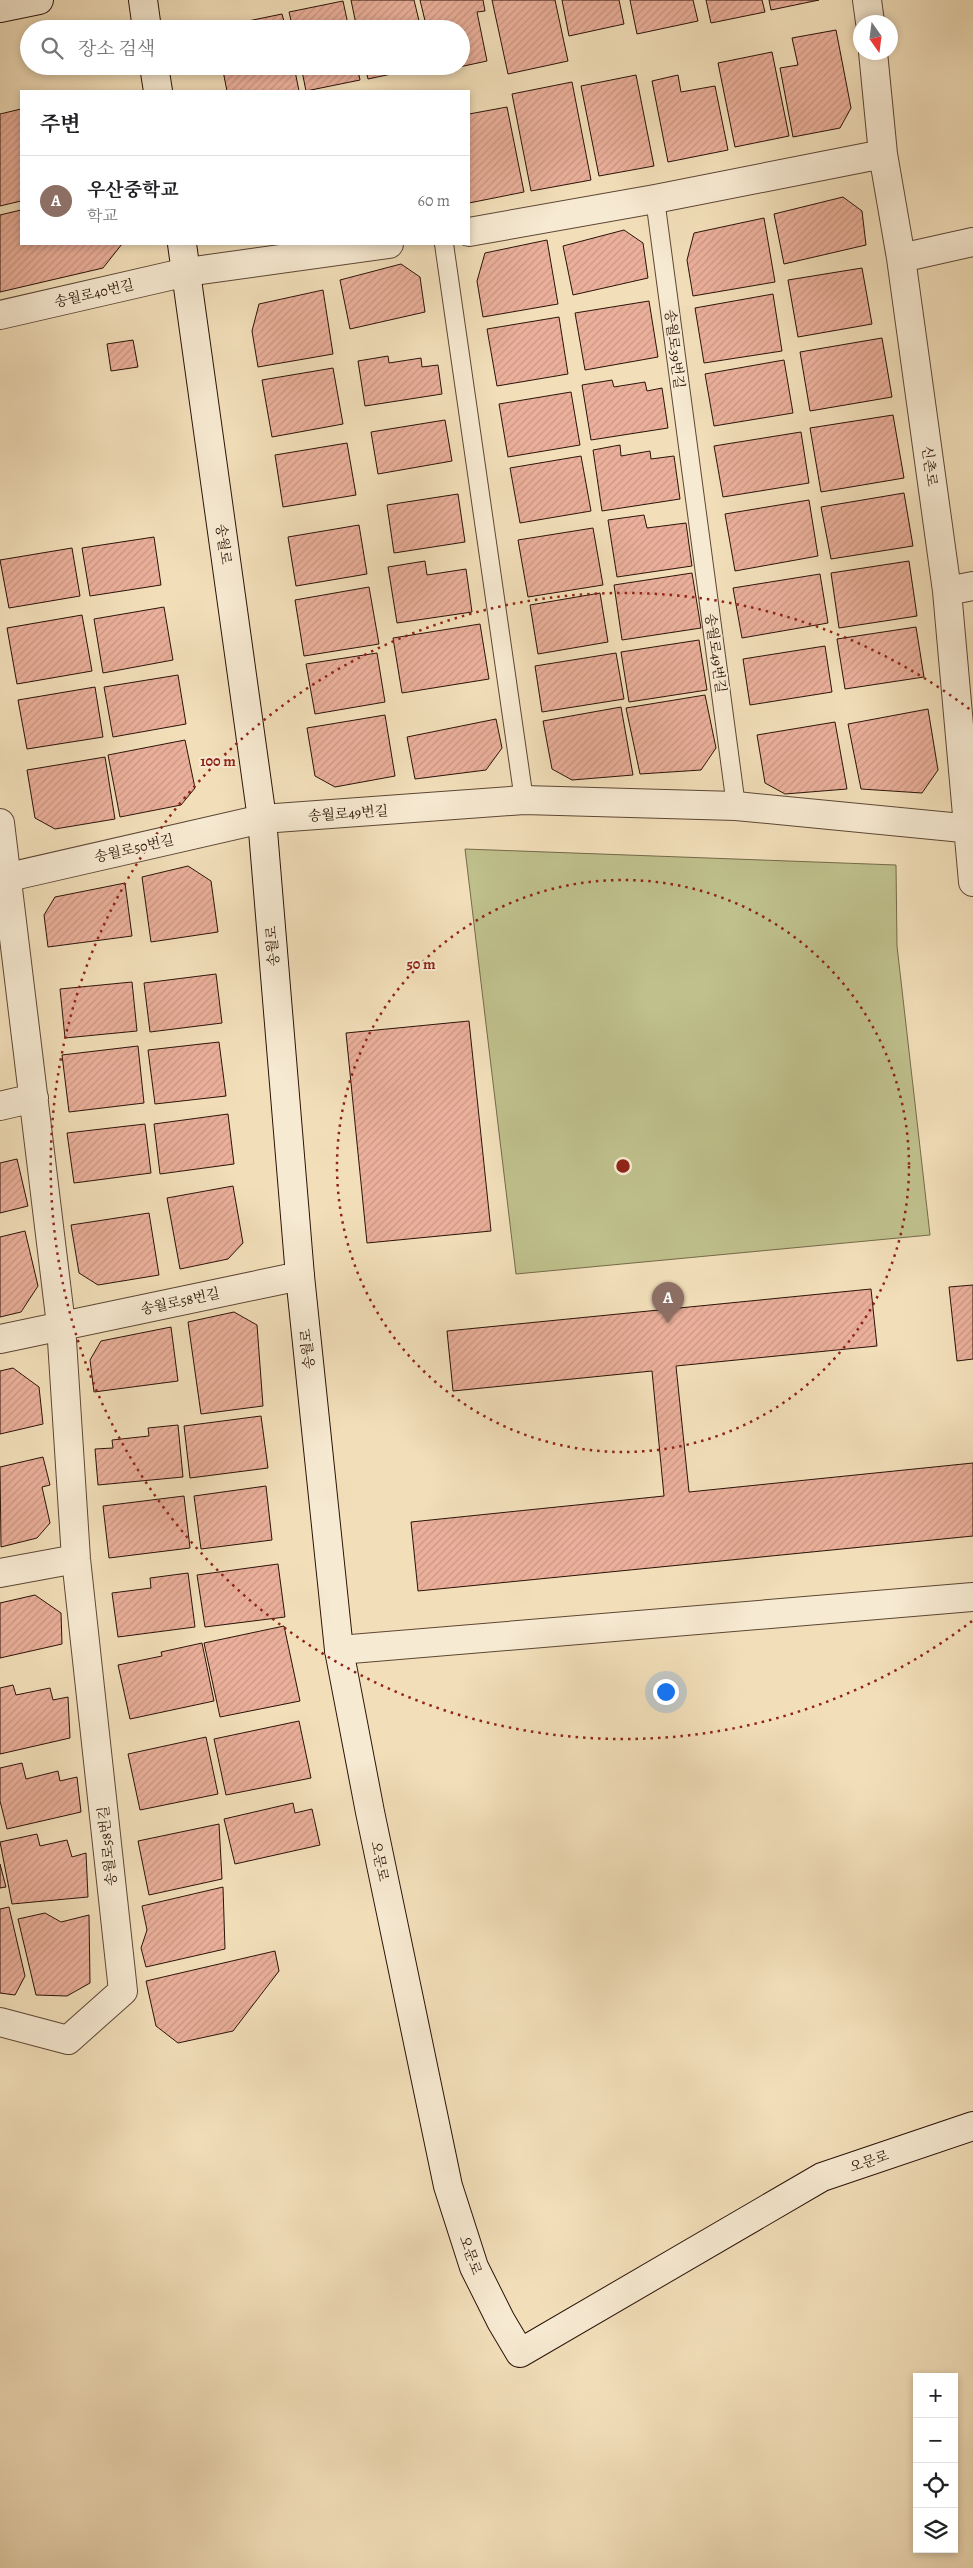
<!DOCTYPE html>
<html lang="ko">
<meta charset="utf-8">
<style>
body{margin:0;font-family:Alegreya,"Noto Serif KR",serif;background:#f6f6f6;color:#202124}
.controls{position:absolute;right:15px;bottom:15px;display:grid;overflow:hidden;border-radius:0px;box-shadow:0 2px 8px #0003}
.controls button{width:45px;height:45px;display:grid;place-items:center;padding:0;border:0;border-bottom:1px solid #e0e0e0;background:#fff;color:#202124;font:25px sans-serif}
.compass{position:absolute;left:853px;top:15px;width:45px;height:45px;border-radius:50%;background:#fff;box-shadow:0 2px 8px #0003;rotate:166deg}
.you{position:absolute;left:665px;top:1691px;width:18px;height:18px;margin:-12px;border:4px solid #fff;border-radius:50%;background:#1a73e8;box-shadow:0 0 0 8px #1a73e833}
.badge{display:grid;place-items:center;width:32px;height:32px;border-radius:50%;background:#111827;color:#fff;font-size:16px;font-weight:700}
.pin{position:absolute;translate:-50% -41px;filter:drop-shadow(0 1px 2px #0008)}
.pin::after{content:'';position:absolute;top:26px;width:18px;height:15px;background:inherit;clip-path:polygon(0 0,100% 0,50% 100%)}
.list{margin:0;padding:0;list-style:none}
h2{display:flex;justify-content:space-between;align-items:center;height:65px;margin:0;padding:0 20px;font-size:21px}
h2 small{font-size:16px;font-weight:400;color:#757577}
.list li{display:grid;grid-template-columns:32px 1fr auto;gap:15px;align-items:center;box-sizing:border-box;height:90px;padding:0 20px;border-top:1px solid #e0e0e0}
.list b{display:block;font-size:19px;white-space:nowrap}
.list p{margin:0;font-size:16px;white-space:nowrap;color:#757577}
.list em{font-size:16px;font-style:normal;color:#757577}
.icon{flex:none;width:28px;height:28px;fill:none;stroke:currentColor;stroke-width:2;stroke-linecap:round;stroke-linejoin:round}
.map{position:relative;flex:none;width:973px;height:2568px;overflow:hidden}
.search{position:absolute;background:#fff;box-shadow:0 2px 8px #0003;left:20px;top:20px;width:450px;height:55px;display:flex;align-items:center;gap:12px;box-sizing:border-box;padding:0 18px;border-radius:28px;color:#757577;font-size:19px}
.panel{position:absolute;background:#fff;box-shadow:0 2px 8px #0003;left:20px;top:90px;width:450px;height:155px;border-radius:0px}
.map>svg:first-child{display:block}
.pitch{fill:#bfc08c;stroke:#756a4a}
.building{fill:url(#building-hatch);stroke:#2b1308}
.lines{fill:none;stroke-linecap:round;stroke-linejoin:round}
.lane-casing{stroke:#5d4634;stroke-width:20}
.street-casing{stroke:#5d4634;stroke-width:30}
.secondary-casing{stroke:#2b1308;stroke-width:30}
.lane{stroke:#f7ead2;stroke-width:18}
.street{stroke:#f7ead2;stroke-width:28}
.secondary{stroke:#f7ead2;stroke-width:28}
.ring{fill:none;stroke:#8f2418;stroke-width:2.5;stroke-dasharray:2.5 5}
.labels{text-anchor:middle;stroke-width:4;stroke-linejoin:round;paint-order:stroke}
.street-label{font-size:14px;fill:#2b1308;stroke:#f7ead2}
.centre{fill:#8f2418;stroke:#f7ead2;stroke-width:2.5}
.ring-label{font-size:15px;text-anchor:middle;font-weight:bold;fill:#8f2418;stroke:#f7ead2;stroke-width:4;stroke-linejoin:round;paint-order:stroke}
</style>
<div class="map">
<svg width="973" height="2568" viewBox="0 0 973 2568">
<defs>
<pattern id="building-hatch" width="6" height="6" patternUnits="userSpaceOnUse" patternTransform="scale(1.25)"><rect width="6" height="6" fill="#ebb09b"/><path d="M-1 1l2-2M0 6l6-6M5 7l2-2" fill="none" stroke="#ca9684"/></pattern>
</defs>
<rect width="100%" height="100%" fill="#f2dfba"/>
<filter id="stains"><feTurbulence type="fractalNoise" baseFrequency=".004" numOctaves="4"/><feColorMatrix values="0 0 0 0 .2 0 0 0 0 .09 0 0 0 0 .02 0 0 0 .5 -.17"/></filter>
<radialGradient id="worn" r=".72"><stop offset=".6" stop-color="#630" stop-opacity="0"/><stop offset="1" stop-color="#630" stop-opacity=".3"/></radialGradient>
<path class="pitch" d="M465,849L896,865L897,946L930,1235L516,1274Z"/>
<path class="building" d="M351,0H414L421,29H357Z
M420,0H483L485,11L477,12L487,61L436,72L435,66H461V29H427Z
M492,0H555L568,61L508,74Z
M562,0H619L624,24L569,36Z
M630,0H693L698,21L637,34Z
M706,0H762L765,12L711,23Z
M769,0H819L771,10Z
M343,1L349,29H293L289,12Z
M282,14L286,29H243L248,21Z
M836,30L851,108L840,128L793,137L780,68L798,65L792,38Z
M772,52L789,136L735,147L718,63Z
M222,66H294L299,91H227Z
M301,66H357L360,80L306,91Z
M365,66H429L368,79Z
M636,75L654,166L599,176L581,86Z
M678,75L681,92L715,86L728,150L668,162L652,81Z
M572,82L591,180L531,191L512,94Z
M507,107L524,192L469,203V114Z
M21,109V201L0,206V114Z
M843,197L862,211L866,245L784,264L774,214Z
M21,210V244H122L103,268L0,292V215Z
M764,218L775,282L693,296L687,260L694,233Z
M624,230L643,243L648,278L573,295L563,246Z
M547,240L558,304L483,317L477,281L485,253Z
M401,264L420,277L425,312L350,329L340,280Z
M862,268L872,324L798,337L788,280Z
M323,290L333,354L258,367L252,331L259,304Z
M773,294L782,351L704,363L695,308Z
M649,301L658,357L585,370L575,313Z
M559,317L568,374L497,386L487,329Z
M882,338L892,397L810,411L800,352Z
M133,340L138,367L111,371L107,344Z
M388,356L389,363L421,358L422,367L438,365L442,394L365,406L358,361Z
M784,360L793,413L714,426L705,374Z
M333,368L343,424L272,437L262,380Z
M612,380L614,387L645,382L647,391L662,388L668,428L591,440L582,385Z
M571,392L580,445L508,457L499,404Z
M893,415L904,478L821,492L810,428Z
M445,420L452,461L378,474L371,432Z
M801,432L809,483L723,497L714,446Z
M347,443L356,495L283,507L275,455Z
M620,445L621,456L650,451L651,459L674,456L680,499L602,511L593,450Z
M581,456L591,511L520,523L510,468Z
M904,493L913,546L831,559L821,507Z
M458,494L465,542L394,553L387,505Z
M809,500L818,556L735,571L725,514Z
M644,515L647,528L686,523L692,566L617,577L608,520Z
M359,525L367,574L296,586L288,537Z
M593,528L603,585L528,597L518,540Z
M154,537L161,585L90,596L82,548Z
M72,548L80,596L9,608L0,560Z
M425,561L427,575L466,569L472,612L397,623L388,567Z
M909,561L917,616L839,628L831,573Z
M692,573L701,628L622,640L614,585Z
M820,574L828,623L742,638L733,588Z
M369,587L379,644L304,656L295,600Z
M600,593L608,642L538,654L530,605Z
M164,607L173,660L103,673L94,619Z
M82,615L92,671L17,684L7,628Z
M480,624L489,679L402,693L393,638Z
M916,627L924,677L845,689L837,639Z
M699,640L707,690L629,702L621,652Z
M825,646L832,692L750,705L743,659Z
M377,653L385,702L315,714L306,664Z
M616,653L624,699L542,712L535,666Z
M178,675L186,724L113,737L104,687Z
M95,687L103,737L27,749L18,700Z
M705,695L716,748L701,770L640,774L626,708Z
M621,707L633,775L572,780L552,769L543,721Z
M928,709L938,770L922,793L861,789L848,724Z
M385,715L395,776L335,787L315,776L307,728Z
M496,719L502,748L486,770L415,779L407,737Z
M835,722L847,789L785,794L765,783L757,735Z
M185,740L195,788L181,805L120,817L108,755Z
M105,757L115,819L55,829L35,818L27,770Z
M188,866L211,881L218,932L151,942L142,877Z
M125,883L132,936L48,947L44,915L55,897Z
M216,974L222,1023L150,1032L144,983Z
M132,982L137,1031L65,1038L60,989Z
M469,1021L491,1231L367,1243L346,1033Z
M219,1042L226,1096L155,1104L148,1050Z
M138,1046L144,1103L69,1112L62,1055Z
M228,1114L234,1164L160,1174L154,1124Z
M145,1124L151,1173L74,1183L67,1133Z
M17,1159L28,1206L0,1213V1163Z
M233,1186L243,1243L228,1259L180,1269L167,1198Z
M149,1213L159,1275L98,1285L79,1273L71,1225Z
M25,1231L38,1286L21,1312L0,1317V1237Z
M973,1285V1359L957,1361L949,1287Z
M871,1289L877,1346L676,1366L689,1492L973,1463V1536L418,1591L411,1522L664,1496L652,1371L453,1391L447,1331Z
M234,1312L257,1325L263,1406L201,1414L188,1322Z
M171,1327L178,1381L94,1392L90,1360L101,1341Z
M13,1368L39,1387L43,1424L0,1434V1371Z
M261,1416L268,1468L190,1478L184,1426Z
M178,1425L183,1477L98,1485L95,1449L113,1448L112,1440L149,1436L148,1428Z
M43,1457L50,1485L42,1487L50,1523L37,1538L1,1547L0,1467Z
M266,1486L272,1540L201,1549L194,1496Z
M184,1496L190,1548L109,1558L103,1506Z
M278,1564L285,1617L205,1627L197,1575Z
M188,1573L195,1627L118,1637L112,1593L151,1588L150,1578Z
M35,1595L61,1613L62,1644L0,1658V1603Z
M284,1626L300,1701L220,1717L204,1643Z
M202,1643L214,1701L130,1719L118,1665L162,1656L161,1652Z
M13,1685L16,1695L50,1688L53,1700L68,1697L70,1738L0,1754V1688Z
M299,1721L311,1778L226,1795L214,1739Z
M206,1737L218,1794L140,1810L128,1754Z
M22,1763L26,1779L58,1771L60,1781L77,1777L81,1812L7,1829L0,1801V1768Z
M293,1803L295,1813L312,1809L320,1845L235,1864L224,1819Z
M219,1824L222,1879L149,1895L138,1841Z
M37,1834L40,1846L67,1840L72,1857L86,1853L88,1897L12,1904L0,1842Z
M0,1864L6,1887L0,1888Z
M223,1887L225,1949L146,1967L141,1948L147,1930L142,1906Z
M9,1907L25,1976L15,1995L0,1993V1909Z
M45,1913L61,1922L89,1915L90,1983L67,1996L36,1995L18,1919Z
M275,1951L279,1971L233,2031L178,2043L156,2026L146,1981Z"/>
<g class="lines">
<defs>
<path id="lane" d="M655,199L736,806
M444,244L524,800"/>
<path id="street" d="M867,0L870,22
M873,52L883,154L901,258L947,591L973,882
M469,232L655,199L883,154
M901,258L973,242
M0,315L187,272L389,244
M947,591L973,586
M0,823L61,1325L76,1559L123,1991L68,2040L0,2022
M0,879L262,819L524,800L736,806L973,829
M0,1106L34,1098
M0,1339L300,1276
M0,1573L76,1559
M339,1650L973,1597"/>
<path id="secondary" d="M143,0L147,29
M0,8L39,0
M154,66L158,91
M182,244L262,819L300,1276L339,1650L370,1812L448,2186L474,2267L501,2321L520,2353L822,2177L973,2126"/>
</defs>
<use href="#lane" class="lane-casing"/>
<use href="#street" class="street-casing"/>
<use href="#secondary" class="secondary-casing"/>
<use href="#lane" class="lane"/>
<use href="#street" class="street"/>
<use href="#secondary" class="secondary"/>
</g>
<g class="ring">
<circle cx="623" cy="1166" r="286"/>
<path d="M972 1621A573 573 0 1 1 972 711"/>
</g>
<g class="labels">
<g class="street-label">
<text transform="translate(94 293) rotate(-13)" y="5">송월로40번길</text>
<text transform="translate(675 349) rotate(83)" y="5">송월로39번길</text>
<text transform="translate(930 466) rotate(82)" y="5">신촌로</text>
<text transform="translate(224 544) rotate(82)" y="5">송월로</text>
<text transform="translate(716 653) rotate(82)" y="5">송월로49번길</text>
<text transform="translate(348 813) rotate(-4)" y="5">송월로49번길</text>
<text transform="translate(134 848) rotate(-13)" y="5">송월로50번길</text>
<text transform="translate(272 946) rotate(-94)" y="5">송월로</text>
<text transform="translate(180 1301) rotate(-12)" y="5">송월로58번길</text>
<text transform="translate(307 1349) rotate(-96)" y="5">송월로</text>
<text transform="translate(107 1846) rotate(-96)" y="5">송월로58번길</text>
<text transform="translate(380 1861) rotate(78)" y="5">오문로</text>
<text transform="translate(869 2161) rotate(-19)" y="5">오문로</text>
<text transform="translate(471 2255) rotate(70)" y="5">오문로</text>
</g>
</g>
<circle cx="623" cy="1166" r="8" class="centre"/>
<g class="ring-label">
<text x="218" y="766">100 m</text>
<text x="421" y="969">50 m</text>
</g>
<rect width="100%" height="100%" filter="url(#stains)"/>
<rect width="100%" height="100%" fill="url(#worn)"/>
</svg>
<div class="controls">
<button>+</button>
<button>−</button>
<button><svg class="icon" aria-label="locate" viewBox="0 0 24 24"><circle cx="12" cy="12" r="6"/><path d="M12 2v4M12 18v4M2 12h4M18 12h4"/></svg></button>
<button><svg class="icon" aria-label="layers" viewBox="0 0 24 24"><path d="M12 4l9 5-9 5-9-5zM3 14l9 5 9-5"/></svg></button>
</div>
<svg class="compass" viewBox="-18 -18 36 36"><path d="M0-13l5 13h-10z" fill="#e53935"/><path d="M0 13l5-13h-10z" fill="#757577"/></svg>
<div class="you"></div>
<div class="pin badge" style="left:668px;top:1323px;background:#8d6e63">A</div>
<div class="search"><svg class="icon" aria-label="search" viewBox="0 0 24 24"><circle cx="10" cy="10" r="6"/><path d="M15 15l6 6"/></svg>장소 검색</div>
<section class="panel">
<h2>주변<small></small></h2>
<ul class="list">
<li><span class="badge" style="background:#8d6e63">A</span><div><b>우산중학교</b><p>학교</p></div><em>60 m</em></li>
</ul>
</section>
</div>
